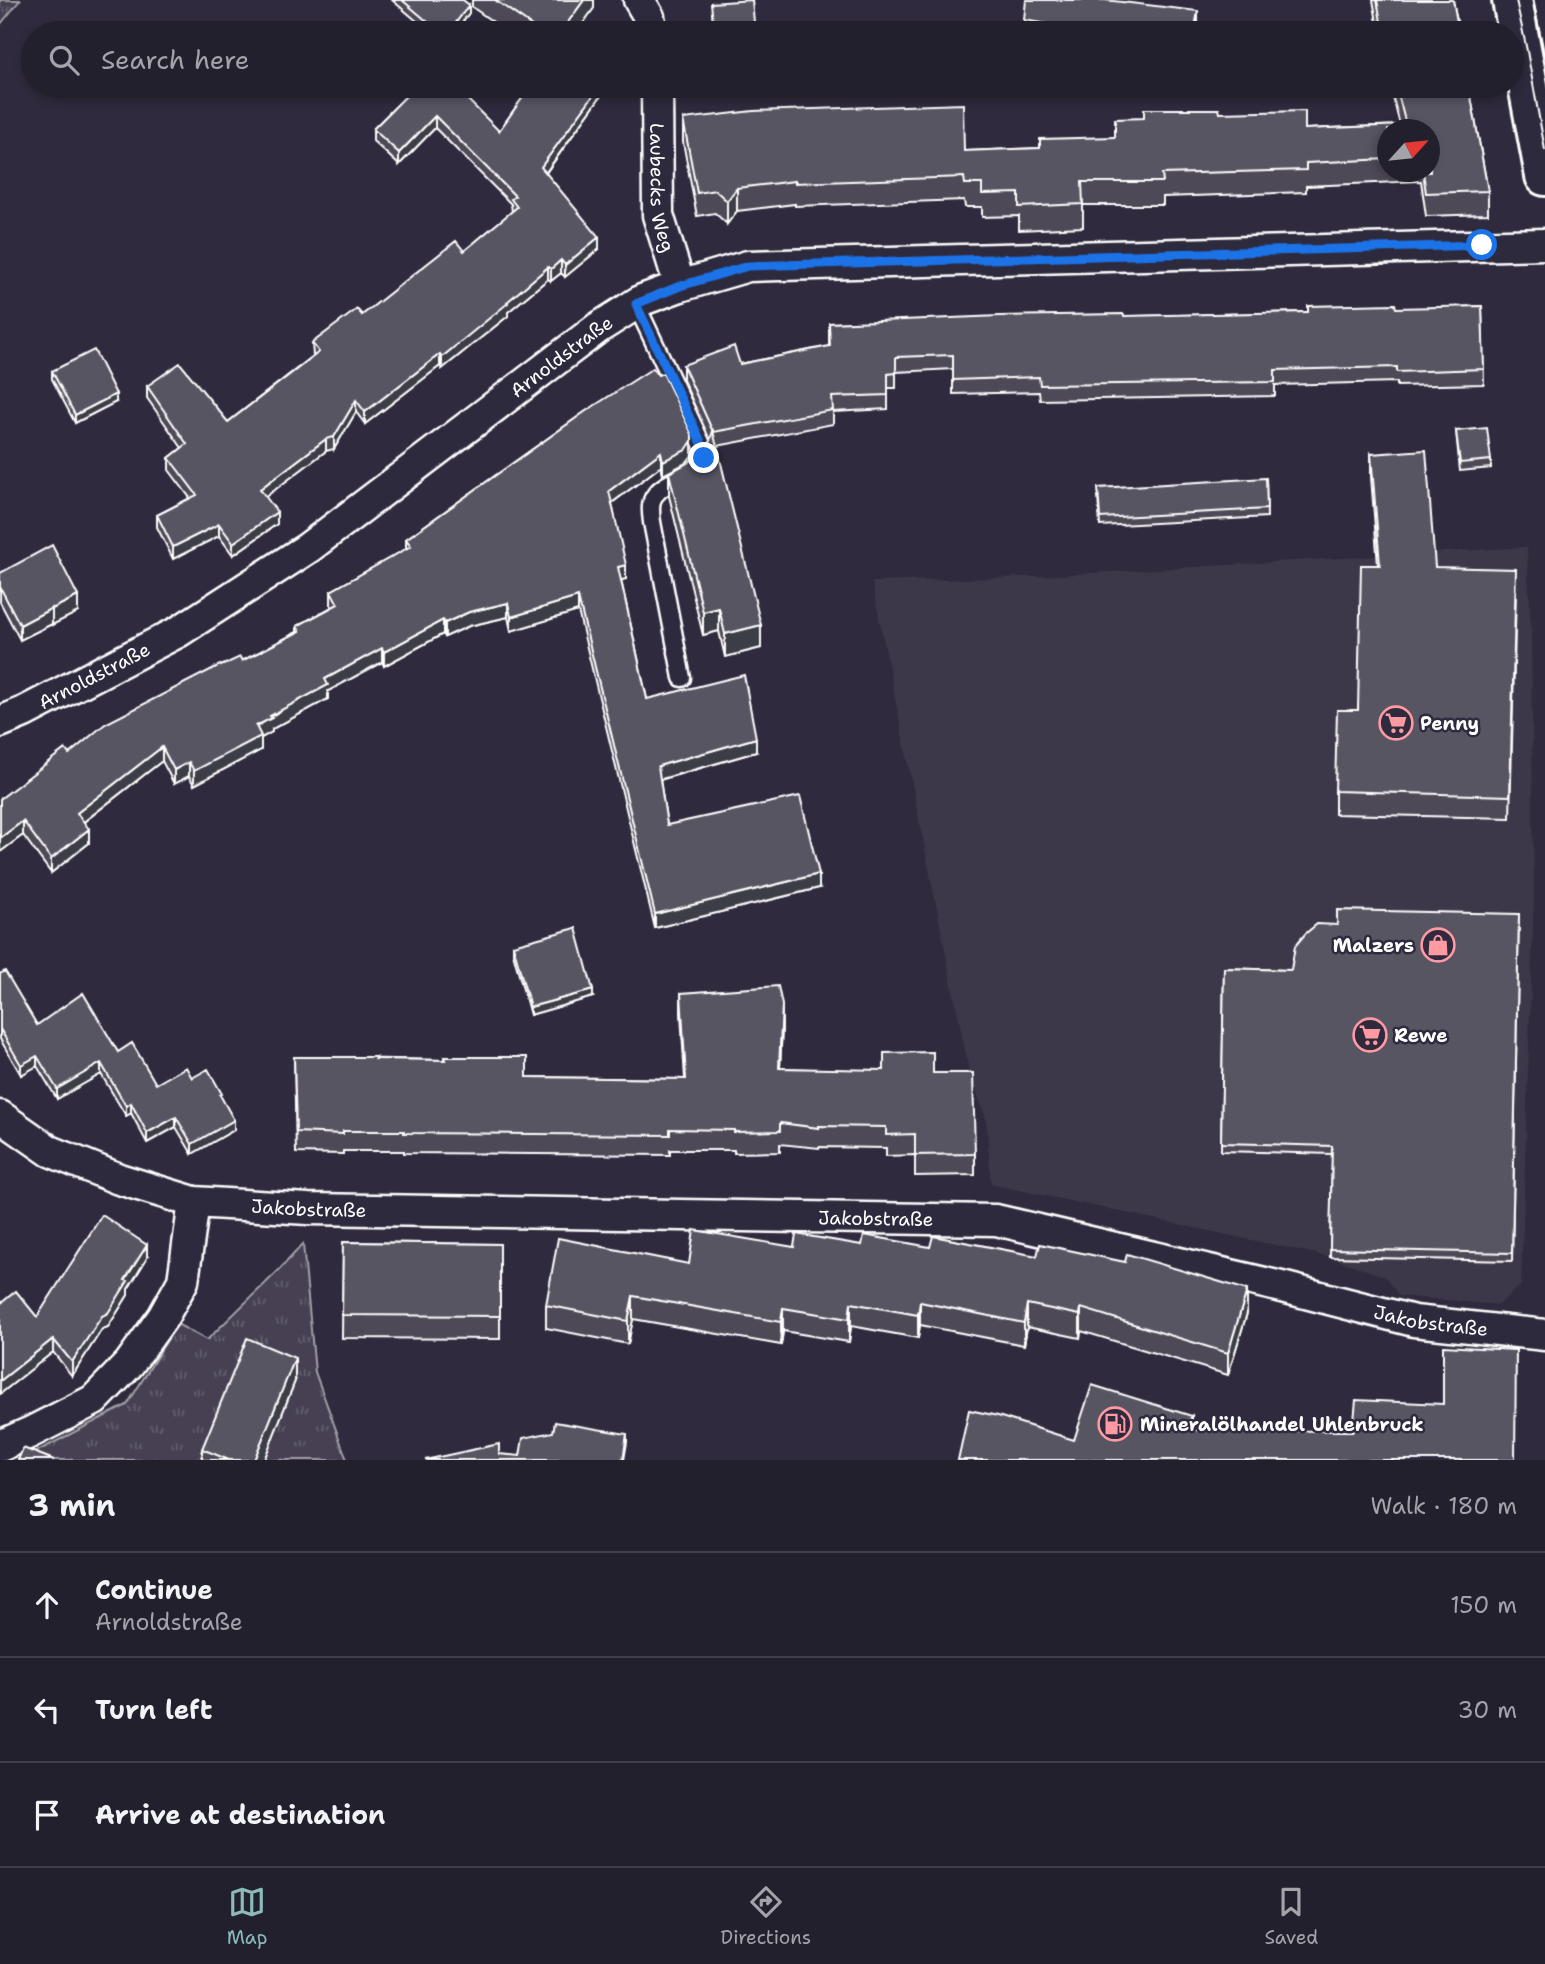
<!DOCTYPE html>
<meta charset="utf-8">
<style>
body{margin:0;font-family:"Shantell Sans",sans-serif;background:#2f2d3a;color:#f1f3f6}
.compass{position:absolute;left:1377px;top:119px;width:63px;height:63px;border-radius:50%;background:#23202e;box-shadow:0 4px 10px #0003;rotate:63deg}
.stop{position:absolute;width:21px;height:21px;margin:-16px;border:5px solid #1a73e8;border-radius:50%;background:#fff}
.stop.end{background:#1a73e8;border-color:#fff;box-shadow:0 2px 7px #0008}
.list{margin:0;padding:0;list-style:none}
h2{display:flex;justify-content:space-between;align-items:center;height:91px;margin:0;padding:0 28px;font-size:30px}
h2 small{font-size:23px;font-weight:400;color:#a3a3aa}
.list li{display:grid;grid-template-columns:46px 1fr auto;gap:21px;align-items:center;box-sizing:border-box;height:105px;padding:0 28px;border-top:2px solid #403e4a}
.list b{display:block;font-size:26px;white-space:nowrap}
.list p{margin:0;font-size:23px;white-space:nowrap;color:#a3a3aa}
.list em{font-size:23px;font-style:normal;color:#a3a3aa}
.icon{flex:none;width:38px;height:38px;fill:none;stroke:currentColor;stroke-width:2;stroke-linecap:round;stroke-linejoin:round}
.map{position:relative;flex:none;width:1545px;height:1460px;overflow:hidden}
.search{position:absolute;background:#23202e;box-shadow:0 4px 10px #0003;left:21px;right:21px;top:21px;height:77px;display:flex;align-items:center;gap:18px;box-sizing:border-box;padding:0 24px;border-radius:38px;color:#a3a3aa;font-size:26px}
.sheet{height:406px;background:#23202e}
nav{display:flex;justify-content:space-around;align-items:center;box-sizing:border-box;height:98px;border-top:2px solid #403e4a;background:#23202e;font-size:19px;color:#a3a3aa}
nav a{display:grid;justify-items:center;gap:4px}
nav .on{color:#8bbbb9}
.map>svg:first-child{display:block}
.built{fill:#3c3749}
.grass{fill:url(#grass-tufts);stroke:#a2a0a8;stroke-width:2}
.lines{fill:none;stroke-linecap:round;stroke-linejoin:round}
.lane-casing{stroke:#fff;stroke-width:21}
.street-casing{stroke:#fff;stroke-width:35}
.secondary-casing{stroke:#fff;stroke-width:44}
.lane{stroke:#2f2a3d;stroke-width:16}
.street{stroke:#2f2a3d;stroke-width:30}
.secondary{stroke:#2f2a3d;stroke-width:38}
.tram{stroke:#fff;stroke-width:2}
.wall{fill:#4d4956;stroke:#fff;stroke-width:2;fill-rule:evenodd}
.shaded-wall{fill:#3e3c46;stroke:#fff;stroke-width:2}
.building{fill:#595564;stroke:#fff;stroke-width:2}
.route{stroke:#1a73e8;stroke-width:9}
.labels{text-anchor:middle;stroke-width:5;stroke-linejoin:round;paint-order:stroke}
.street-label{font-size:19px;fill:#fff;stroke:#2f2a3d}
.poi-label{font-size:19px;font-weight:bold;fill:#fff;stroke:#2f2a3d;text-anchor:start}
</style>
<div class="map">
<svg width="1545" height="1460" viewBox="0 0 1545 1460">
<defs>
<pattern id="grass-tufts" width="24" height="20" patternUnits="userSpaceOnUse" patternTransform="scale(1.75)"><rect width="24" height="20" fill="#464152"/><path d="M3 7l-1-3M5 7V3M7 7l1-3M15 17l-1-3M17 17v-4M19 17l1-3" fill="none" stroke="#625e6c"/></pattern>
</defs>
<rect width="100%" height="100%" fill="#2f2a3d"/>
<filter id="ink" filterUnits="userSpaceOnUse"><feTurbulence type="fractalNoise" baseFrequency=".0143" numOctaves="2"/><feDisplacementMap in="SourceGraphic" scale="14" xChannelSelector="R" yChannelSelector="G"/><feConvolveMatrix kernelMatrix="1 2 1 2 8 2 1 2 1" color-interpolation-filters="sRGB"/></filter>
<g filter="url(#ink)">
<path class="built" d="M1527,547L1531,631L1534,895L1521,1285L1498,1305L1399,1296L1386,1277L1330,1257L991,1184L986,1118L969,1071L872,582L1025,577Z"/>
<path class="grass" d="M0,0H20L0,25Z
M303,1244L315,1372L347,1460H20L127,1405L177,1324L207,1340L279,1270Z"/>
<g class="lines">
<defs>
<path id="lane" d="M636,304L703,446C705,482 670,474 655,495C649,502 651,514 652,522L682,678"/>
<g id="street">
<path d="M639,0L649,17L652,33"/>
<path id="s1" d="M657,86L658,215L680,286"/>
<path id="s2" d="M0,722L24,712L178,632L308,548L598,328L642,300L680,286L748,266L1545,244"/>
<path id="s3" d="M0,1116L50,1151L119,1179L194,1202L308,1209L996,1220L1286,1288L1414,1321L1545,1335"/>
<path d="M0,1446L29,1433L94,1400L129,1364L163,1317L183,1281L194,1202"/>
</g>
<path id="secondary" d="M1512,0L1545,176"/>
</defs>
<use href="#lane" class="lane-casing"/>
<use href="#street" class="street-casing"/>
<use href="#secondary" class="secondary-casing"/>
<use href="#lane" class="lane"/>
<use href="#street" class="street"/>
<use href="#secondary" class="secondary"/>
<path class="tram" d="M1516,0L1527,51L1545,150
M1533,0L1545,57"/>
</g>
<path class="wall" d="M392,0H463L469,13L454,33H431Z
M472,0H594V8L576,33H509L472,7Z
M1373,0H1453L1459,33H1379Z
M1024,20L1198,21L1195,33H1045L1024,30Z
M416,86L499,131L531,86H608L546,173L599,249L565,277L561,273L551,281L548,279L508,312V316L442,369L440,366L365,424L356,412L334,449L326,451L265,497L277,524L233,555L219,536L173,559L157,527V515L190,498L169,470V458L182,448L147,398V386L228,422L313,356L312,343L362,315L464,251L512,212L511,204L435,128L399,165L373,141V129Z
M1390,86H1469L1488,191V214L1426,216L1421,181L1306,186V192L1163,197V205H1083V227L1019,230V216L982,217V207H965L964,200L795,206V204L737,211L727,224L715,213L697,216L683,142V119L964,151L1040,148L1115,137L1144,118L1220,113L1305,129L1400,125ZM1388,130H1430V172H1388Z
M1482,306L1484,384L1397,386V382L1275,385V396L1040,400L1039,392L953,394V369L896,372V388H888V409L833,412V424L717,446L761,648L725,657L719,631L703,635L669,496V473L700,456L708,447L710,440L683,380V365L740,364L829,346V323L1308,312Z
M52,371L116,402L75,423L52,379Z
M586,411L692,448V455L686,463L663,475L661,466L612,503L626,579L621,580L647,699L756,752L660,780L667,825L819,888L655,928L578,611L511,631L508,617L469,626L445,637L443,634L384,666L382,662L328,691V699L272,729V732L261,738V750L194,785L189,776L174,784L162,761L84,822L89,843L51,873L23,835L0,852V799L69,754L221,666L242,661L297,632V626L332,607L331,605V591L406,549V539Z
M1456,431L1491,460V468L1460,471Z
M1371,454L1435,567L1516,591L1510,818L1335,814V791L1358,710L1378,565L1371,477Z
M1266,478L1267,517L1100,526L1098,496Z
M0,573L78,612L52,625V624L20,640L0,602Z
M1519,914L1512,1261L1330,1257L1332,1154L1221,1151L1224,968L1291,970L1337,925Z
M513,945L593,997L530,1015L513,953Z
M0,974L37,1025L118,1052L156,1084L192,1078L222,1099L234,1130L192,1154L176,1127L147,1143L131,1113L126,1116L101,1074L57,1099L37,1066L21,1075L0,1039Z
M681,993L782,1026L780,1068L933,1073L975,1154V1175L915,1176V1155L886,1156V1148L819,1147V1148L780,1144V1152L734,1153V1150H670V1155L404,1153V1151H343V1154L296,1153L294,1057L444,1060V1057L527,1077L685,1079L681,1014Z
M343,1242L500,1244V1339L342,1338Z
M794,1247L1247,1313L1228,1375L1081,1331L1080,1338L1027,1327L1024,1345L920,1325L918,1338L851,1326L849,1342L783,1331L781,1345L633,1319L628,1344L546,1328V1305L689,1264Z
M147,1258L128,1289V1295L108,1327L102,1329L72,1376L53,1352L0,1394V1304L37,1317Z
M295,1381L264,1460H202V1449Z"/>
<path class="shaded-wall" d="M584,0H594V8L576,33H560Z
M469,5V13L454,33H448Z
M1198,11V21L1195,33H1194Z
M600,86H608L541,179V167Z
M435,116V128L399,165V153Z
M737,188V211L727,224V201Z
M599,237V249L565,277V265Z
M561,260V273L551,281V269Z
M548,267V279L508,312V316L442,369V357Z
M440,354V366L365,424V412Z
M116,394V402L75,423V415Z
M356,400V412L334,449V437Z
M692,434V455L686,463L663,475V461Z
M326,439V451L260,501V489Z
M661,452V466L609,505V491Z
M277,512V524L233,555V543Z
M219,524V536L173,559V547Z
M626,565V579L618,581V567Z
M78,596V612L52,625V609Z
M578,597V611L511,631V617Z
M508,603V617L469,626L445,637V623L469,612Z
M52,608V624L20,640V625Z
M719,608V631L703,635V612Z
M443,620V634L384,666V652Z
M761,625V648L725,657V634Z
M382,648V662L328,691V699L272,729V732L261,738V750L194,785V771L325,679Z
M756,738V752L658,780V766Z
M162,747V761L77,827V813Z
M189,762V776L174,784V770Z
M23,821V835L0,852V838Z
M89,829V843L51,873V859Z
M819,874V888L655,928V914Z
M593,990V997L530,1015V1007Z
M782,1005V1026L779,1089V1068Z
M37,1056V1066L21,1075V1065Z
M101,1063V1074L57,1099V1089Z
M131,1103V1113L126,1116V1106Z
M176,1117V1127L147,1143V1133Z
M234,1120V1130L192,1154V1144Z
M147,1245V1258L128,1289V1295L108,1327L102,1329L72,1376V1362Z
M1247,1290V1313L1228,1375V1353Z
M633,1296V1319L628,1344V1321Z
M920,1302V1325L918,1338V1315Z
M851,1303V1326L849,1342V1319Z
M1027,1304V1327L1024,1345V1323Z
M783,1308V1331L781,1345V1322Z
M1081,1308V1331L1080,1338V1315Z
M53,1339V1352L0,1394V1381Z
M295,1358V1381L264,1460H254Z
M1192,1416V1440L1182,1430Z
M627,1434V1442L624,1460H623Z"/>
<path class="building" d="M402,0H463L469,5L448,33H441Z
M495,0H584L560,33H542Z
M752,0L755,33H714L711,3Z
M1026,0H1105L1198,11L1194,33H1100L1024,20Z
M1377,0H1453L1459,33H1383Z
M416,86H454L499,131L531,86H600L541,167L599,237L565,265L561,260L551,269L548,267L507,302L508,303L442,357L440,354L365,412L356,400L334,437L326,439L260,489L277,512L233,543L219,524L173,547L157,515L197,495L169,458L187,444L147,386L180,363L228,422L319,352L312,343L357,309L362,315L456,241L464,251L517,207L511,199L515,196L435,116L399,153L373,129Z
M1396,86H1469L1488,191L1426,193L1423,172H1430V130H1388V159L1306,163V170L1162,174L1163,182H1082L1083,204L1019,207V193L982,194V184H965L964,177L795,183V181L737,188L727,201L715,190L697,193L683,119L753,111L963,104L964,151L1040,148V139L1115,137V119L1144,118V109H1219L1220,113L1305,111V129L1406,125Z
M1395,304L1396,308L1482,306L1484,369L1397,372V367L1275,370V382L1040,385L1039,377L953,380V355L896,357V373L888,374V395L832,397L833,410L713,432L683,365L734,346L740,364L830,346L829,323L1000,316L1123,314L1124,316L1308,312V306Z
M94,350L116,394L75,415L52,371Z
M653,368L658,375L663,373L692,434V441L686,450L663,461L661,452L609,491L626,565L618,567L647,699L744,675L756,738L658,766L667,825L800,796L819,874L655,914L578,597L511,617L508,603L469,612L445,623L443,620L384,652L382,648L325,679L328,685L270,716L272,718L256,726L261,736L194,771L189,762L174,770L162,747L77,813L89,829L51,859L23,821L0,838V799L65,749L69,754L105,724L220,665L221,666L240,657L242,661L300,631L297,626L338,604L331,591L411,546L406,539L586,411Z
M1487,428L1491,460L1460,463L1456,431Z
M713,431L761,625L725,634L719,608L703,612L669,473L700,456L708,447Z
M1426,450L1435,567L1516,569L1510,796L1335,791L1337,710H1358L1361,565H1380L1371,454Z
M1266,478L1267,509L1100,518L1098,488Z
M52,545L78,596L52,609V608L20,625L0,587V573Z
M1337,910L1519,914L1512,1253L1330,1249L1332,1146L1221,1143L1224,968L1291,970L1295,946L1305,934L1317,924L1337,925Z
M576,928L593,990L530,1007L513,945Z
M5,971L37,1025L83,993L118,1052L132,1043L156,1084L186,1067L192,1078L208,1069L222,1094L220,1095L234,1120L192,1144L176,1117L147,1133L131,1103L126,1106L101,1063L57,1089L37,1056L21,1065L0,1029V974Z
M778,986L782,1005L779,1068L884,1070V1053L933,1052V1073H973L975,1154L915,1155V1134L886,1135V1127L819,1126V1128L780,1123V1131L734,1132V1130L670,1129V1135L404,1133V1131H343V1134L296,1132L294,1057H376L375,1059L445,1060L444,1057H527V1077L686,1079L681,993Z
M102,1215L147,1245L125,1280L128,1281L108,1313L102,1316L72,1362L53,1339L0,1381V1304L16,1291L37,1317Z
M694,1230L794,1247L796,1234L862,1245L864,1235L930,1247L933,1236L1037,1256L1040,1244L1125,1262L1127,1254L1247,1290L1228,1353L1081,1308L1080,1315L1027,1304L1024,1323L920,1302L918,1315L851,1303L849,1319L783,1308L781,1322L633,1296L628,1321L546,1305L558,1238L689,1264Z
M343,1242L500,1244V1316L342,1315Z
M247,1338L295,1358L254,1460H229L202,1449Z
M1443,1346L1516,1350L1515,1460H958L969,1410L998,1416L1074,1440L1092,1385L1192,1416L1182,1430L1353,1431L1356,1400L1443,1404Z
M555,1422L627,1434L623,1460H425L499,1444V1454L520,1456L523,1438L553,1432Z
M23,1448L54,1460H18Z"/>
</g>
<g class="lines" filter="url(#ink)">
<path class="route" d="M704,458L703,446L636,304L680,286L748,266L1482,245"/>
</g>
<defs>
<symbol id="supermarket-ring" viewBox="-11 -11 22 22"><circle r="9.5" fill="#2f2a3d" stroke="#ff9aa2" stroke-width="1.5"/><path d="M-6-5.5h2.5l.6 2H6L4.5 2H-2.5L-4.4-4H-6ZM-1.5 3.2a1.3 1.3 0 1 0 .1 0ZM3 3.2a1.3 1.3 0 1 0 .1 0Z" fill="#ff9aa2"/></symbol>
<symbol id="shop-ring" viewBox="-11 -11 22 22"><circle r="9.5" fill="#2f2a3d" stroke="#ff9aa2" stroke-width="1.5"/><path d="M-5-2.5h2.3a2.7 3.5 0 0 1 5.4 0H5L5.5 6h-11ZM-1.5-2.5h3a1.5 2.3 0 0 0-3 0Z" fill="#ff9aa2"/></symbol>
<symbol id="fuel-ring" viewBox="-11 -11 22 22"><circle r="9.5" fill="#2f2a3d" stroke="#ff9aa2" stroke-width="1.5"/><path d="M-5.5-6h7V0h2V4h1.3V-2.5L3-4.5l.8-.8L6-3V5H2.5V1h-1V6h-7ZM-4.2-4.7v3.2H.2V-4.7Z" fill="#ff9aa2"/></symbol>
</defs>
<g fill-rule="evenodd">
<use href="#supermarket-ring" x="1377" y="704" width="38" height="38"/>
<use href="#shop-ring" x="1419" y="926" width="38" height="38"/>
<use href="#supermarket-ring" x="1351" y="1016" width="38" height="38"/>
<use href="#fuel-ring" x="1096" y="1405" width="38" height="38"/>
</g>
<g class="labels">
<g class="street-label">
<text dy="7" stroke="none"><textPath href="#s1" startOffset="102">Laubecks Weg</textPath></text>
<text dy="7" stroke="none"><textPath href="#s2" startOffset="672">Arnoldstraße</textPath></text>
<text dy="7" stroke="none"><textPath href="#s2" startOffset="105">Arnoldstraße</textPath></text>
<text dy="7" stroke="none"><textPath href="#s3" startOffset="329">Jakobstraße</textPath></text>
<text dy="7" stroke="none"><textPath href="#s3" startOffset="896">Jakobstraße</textPath></text>
<text dy="7" stroke="none"><textPath href="#s3" startOffset="1463">Jakobstraße</textPath></text>
</g>
<g class="poi-label">
<text x="1420" y="730">Penny</text>
<text x="1414" y="952" text-anchor="end">Malzers</text>
<text x="1394" y="1042">Rewe</text>
<text x="1140" y="1431">Mineralölhandel Uhlenbruck</text>
</g>
</g>
</svg>
<svg class="compass" viewBox="-18 -18 36 36"><path d="M0-13l5 13h-10z" fill="#e53935"/><path d="M0 13l5-13h-10z" fill="#a3a3aa"/></svg>
<div class="stop" style="left:1482px;top:245px"></div>
<div class="stop end" style="left:704px;top:458px"></div>
<div class="search"><svg class="icon" aria-label="search" viewBox="0 0 24 24"><circle cx="10" cy="10" r="6"/><path d="M15 15l6 6"/></svg>Search here</div>
</div>
<section class="sheet">
<h2>3 min<small>Walk · 180 m</small></h2>
<ul class="list">
<li><svg class="icon" aria-label="ahead" viewBox="0 0 24 24"><path d="M12 20V5M6 11l6-6 6 6"/></svg><div><b>Continue</b><p>Arnoldstraße</p></div><em>150 m</em></li>
<li><svg class="icon" aria-label="left" viewBox="0 0 24 24"><path d="M17 20v-9H6M10 6l-5 5 5 5"/></svg><div><b>Turn left</b></div><em>30 m</em></li>
<li><svg class="icon" aria-label="arrive" viewBox="0 0 24 24"><path d="M6 21V4h12l-3 4 3 4H6"/></svg><div><b>Arrive at destination</b></div></li>
</ul>
</section>
<nav>
<a class="on"><svg class="icon" aria-label="map" viewBox="0 0 24 24"><path d="M3 6l6-2 6 2 6-2v14l-6 2-6-2-6 2zM9 4v14M15 6v14"/></svg>Map</a>
<a><svg class="icon" aria-label="directions" viewBox="0 0 24 24"><path d="M12 3l9 9-9 9-9-9zM9 14v-3h6M13 9l2 2-2 2"/></svg>Directions</a>
<a><svg class="icon" aria-label="saved" viewBox="0 0 24 24"><path d="M7 4h10v16l-5-4-5 4z"/></svg>Saved</a>
</nav>
